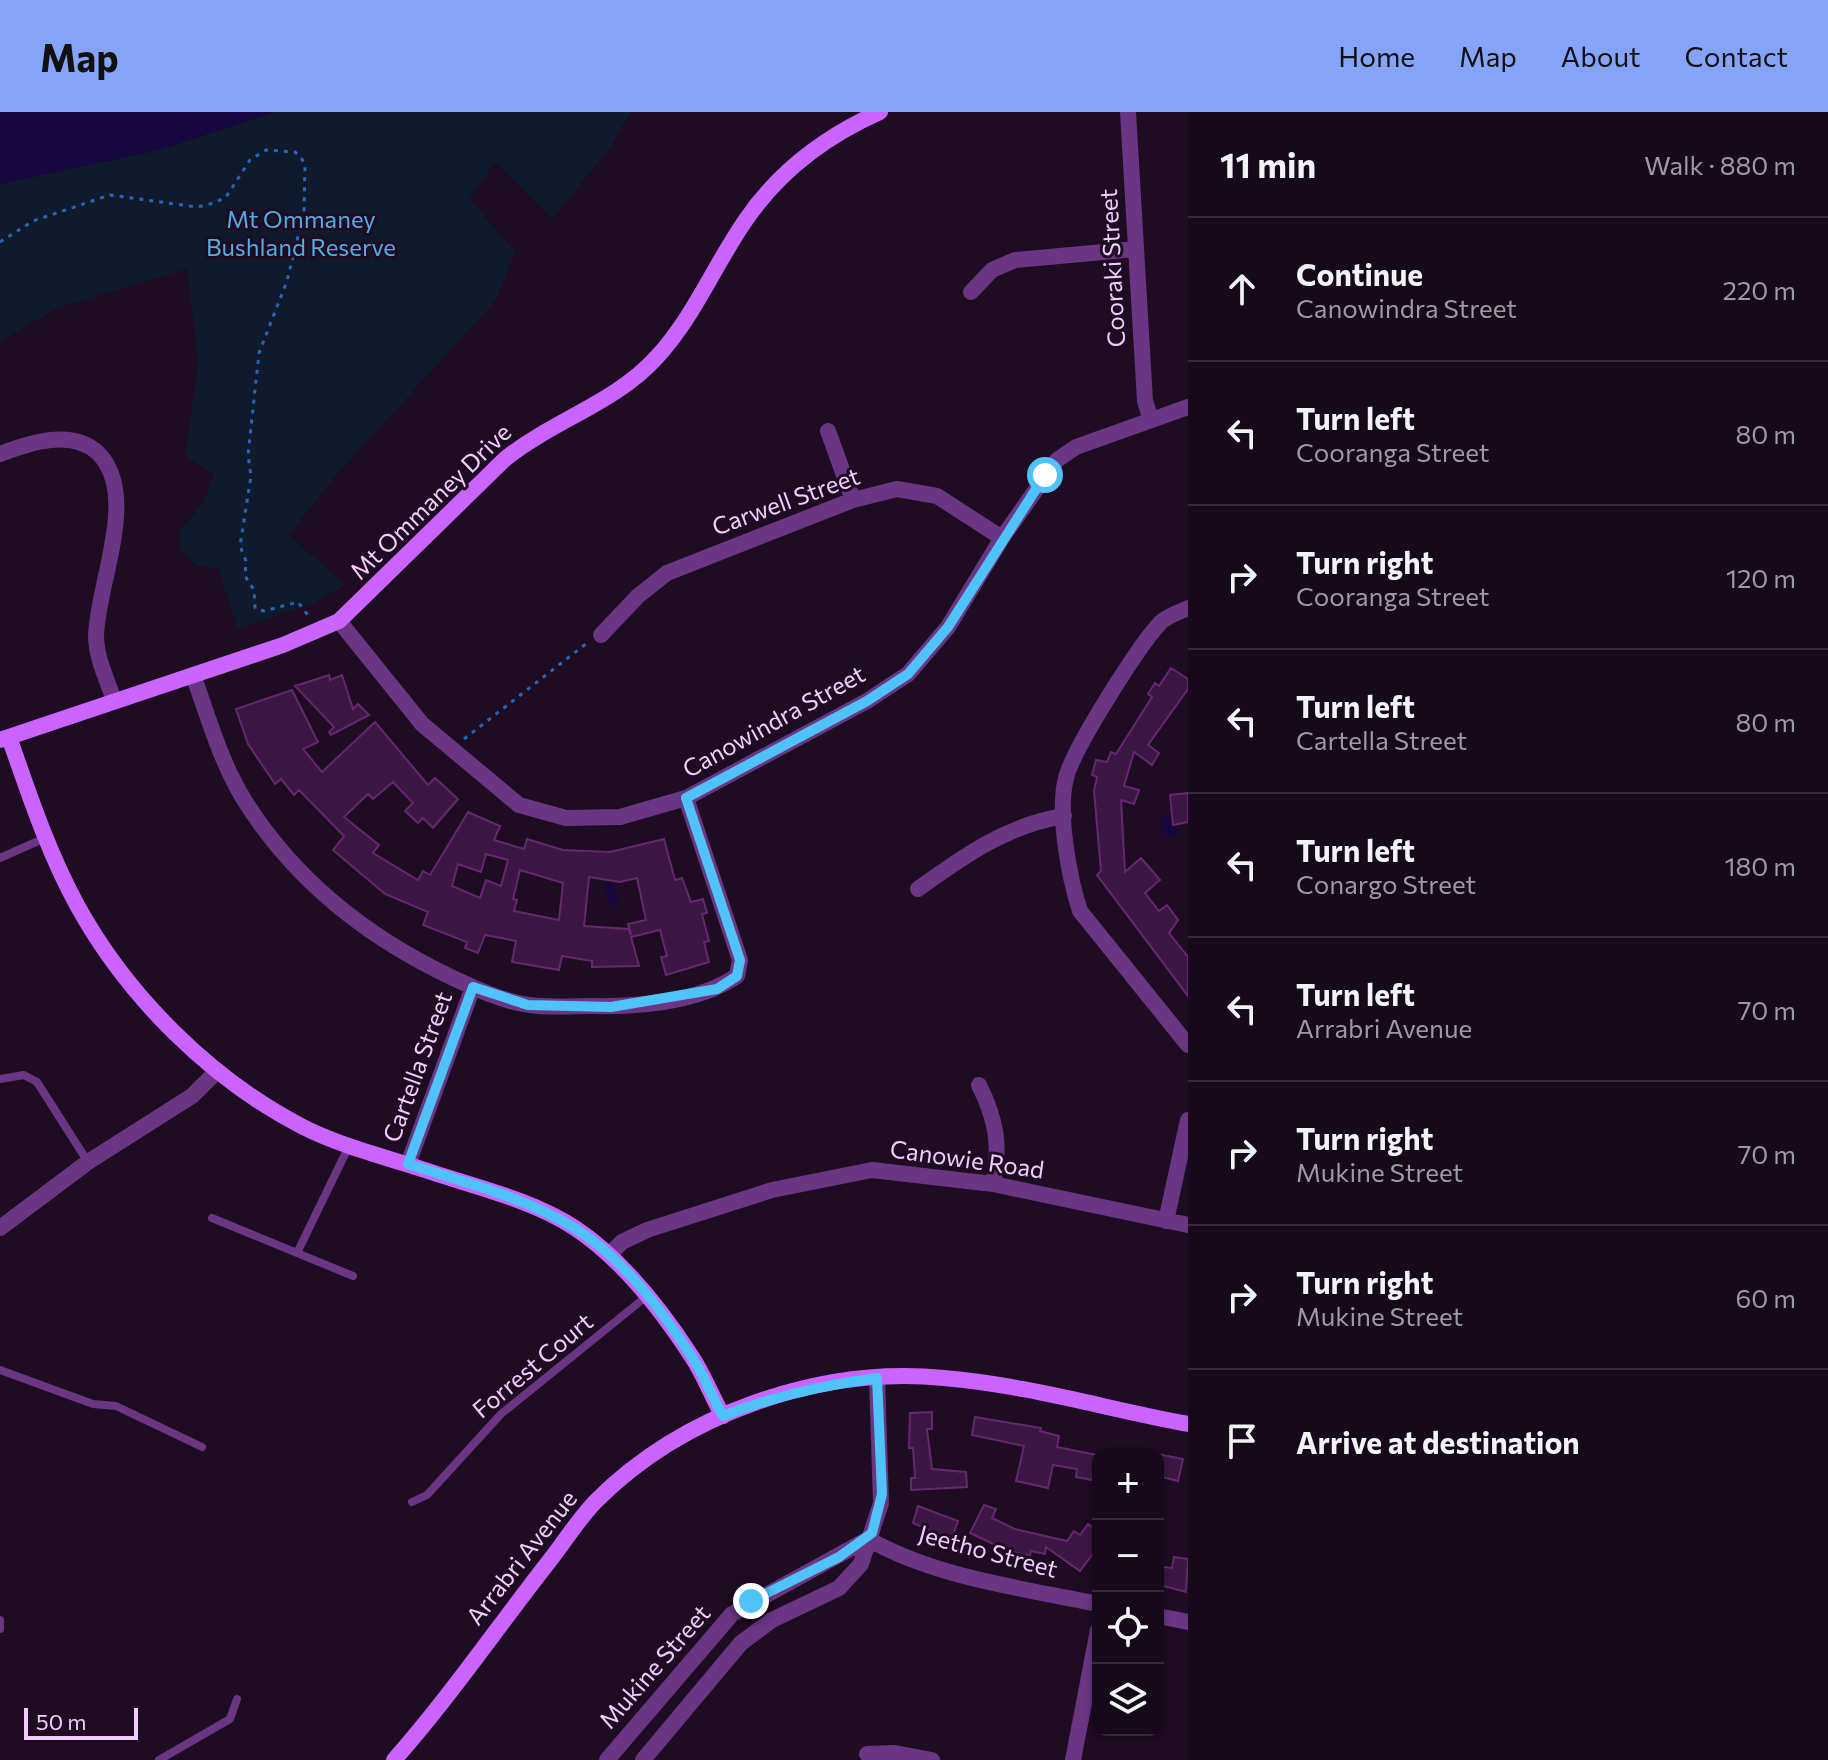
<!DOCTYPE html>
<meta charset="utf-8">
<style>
body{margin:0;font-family:Commissioner,sans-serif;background:#231727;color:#f1f3f6}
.controls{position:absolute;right:24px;bottom:24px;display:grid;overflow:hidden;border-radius:16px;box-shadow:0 2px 6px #0004}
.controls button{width:72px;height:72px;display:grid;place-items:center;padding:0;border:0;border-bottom:2px solid #352a39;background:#16091a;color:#f1f3f6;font:40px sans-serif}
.scale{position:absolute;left:24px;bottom:20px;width:114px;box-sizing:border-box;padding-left:8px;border:4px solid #f3cdff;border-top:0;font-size:22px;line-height:28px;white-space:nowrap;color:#f3cdff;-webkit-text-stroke:6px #1e0c22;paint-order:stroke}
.stop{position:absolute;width:24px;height:24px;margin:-18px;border:6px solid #4fc3f7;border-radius:50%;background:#fff}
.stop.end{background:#4fc3f7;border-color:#fff;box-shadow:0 2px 8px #0008}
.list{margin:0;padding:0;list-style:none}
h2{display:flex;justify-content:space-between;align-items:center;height:104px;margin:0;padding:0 32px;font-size:34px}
h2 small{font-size:26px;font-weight:400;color:#9e9aa2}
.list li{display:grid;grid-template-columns:52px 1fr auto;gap:24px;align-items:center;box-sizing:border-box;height:144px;padding:0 32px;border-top:2px solid #352a39}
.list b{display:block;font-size:30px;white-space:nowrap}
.list p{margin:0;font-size:26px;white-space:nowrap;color:#9e9aa2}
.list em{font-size:26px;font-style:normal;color:#9e9aa2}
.icon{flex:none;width:44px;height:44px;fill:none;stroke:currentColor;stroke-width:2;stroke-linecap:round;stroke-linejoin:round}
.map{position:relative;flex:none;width:1188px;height:1648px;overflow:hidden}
header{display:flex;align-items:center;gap:48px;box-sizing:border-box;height:112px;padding:0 40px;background:#85a3f7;color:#111}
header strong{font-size:38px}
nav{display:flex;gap:44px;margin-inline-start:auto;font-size:28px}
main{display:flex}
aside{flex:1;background:#16091a}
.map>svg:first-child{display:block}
.green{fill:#0f1a2c}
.water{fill:#170740}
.building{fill:#3c1743;stroke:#652870;stroke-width:2;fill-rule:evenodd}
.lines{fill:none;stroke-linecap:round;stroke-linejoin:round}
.path{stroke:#2965b7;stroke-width:3;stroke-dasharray:4 6;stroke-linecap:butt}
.lane{stroke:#6a3583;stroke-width:8}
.street{stroke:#6a3583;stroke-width:16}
.secondary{stroke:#cb64ff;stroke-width:16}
.route{stroke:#4fc3f7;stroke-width:10}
.labels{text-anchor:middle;stroke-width:6;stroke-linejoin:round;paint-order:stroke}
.park-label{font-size:24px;fill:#54ace4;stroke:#1e0c22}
.street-label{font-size:24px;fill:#f3cdff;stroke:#1e0c22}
</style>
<header>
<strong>Map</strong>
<nav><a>Home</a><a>Map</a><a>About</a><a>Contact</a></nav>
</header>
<main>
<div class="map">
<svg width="1188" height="1648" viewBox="0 0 1188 1648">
<rect width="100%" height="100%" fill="#1e0c22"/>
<path class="green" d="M275,0H631L611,34L553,107L495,50L470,87L515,140L496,188L333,367L289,423L345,473L314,491L238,517L218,457L196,453L180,438L179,420L203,391L214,362L185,345L198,250L187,157L60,195L0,229V72L159,38Z"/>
<path class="water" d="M0,0H275L159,38L0,72Z
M1172,703L1178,724L1163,726L1161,704Z
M609,771L614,774L619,791L612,797L604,775Z"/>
<path class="building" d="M1171,556L1188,567V577L1148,633L1159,641L1152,653L1134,640L1124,674L1139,678L1134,692L1121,688L1125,760L1141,746L1160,768L1145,781L1159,799L1167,793L1178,808L1169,821L1188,845V884L1097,763L1101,759L1094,679L1097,665L1092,663L1096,648L1107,650L1111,640L1116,642L1152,585L1148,582L1155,571L1159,574Z
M329,563L330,568L342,563L353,597L358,592L369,603L331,623L329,620L334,615L295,574Z
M292,578L318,630L303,637L322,660L375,610L428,673L435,666L458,687L433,716L423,706L418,711L405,699L413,691L393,670L373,687L368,682L344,705L379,733L373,741L418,768L423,759L430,763L468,700L500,714L494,728L524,737L527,727L563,738L610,740L664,727L675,768L682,766L691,790L703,787L707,801L702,802L709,829L704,830L709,850L666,863L661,845L667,844L660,818L631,825L639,854L592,855V849L562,844L559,858L512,850L516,829L485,823L478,841L465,836L467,830L423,813L428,800L385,782L333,738L344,724L299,678L294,683L281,667L275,672L248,632L236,597ZM486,742L508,748L501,774L486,768L480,786L452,774L458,752L481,760ZM520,758L563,771L559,808L514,799L517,788L513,787ZM589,765L620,770L637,766L646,808L628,812L631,823L629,817L584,814Z
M1188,681V710L1173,713L1170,683Z
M932,1300V1317H927L932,1357L966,1360L967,1375L911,1378V1366H915L913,1336H909L910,1301Z
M975,1305L1041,1316L1040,1319L1059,1324L1057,1335L1097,1343L1092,1368L1076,1365L1077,1357L1053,1353L1048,1376L1016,1369L1024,1334L972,1323Z
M1158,1342L1183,1347L1178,1369L1158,1364Z
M984,1393L996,1397L992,1406L1015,1417L1067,1429L1074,1419L1080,1423L1088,1412L1098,1419V1435L1080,1459L1046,1435L1045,1442L1031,1439L1030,1444L1008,1439L970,1421Z
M918,1394L958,1409L951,1428L913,1411Z
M1174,1445L1188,1447L1186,1480L1160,1473L1163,1455L1172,1456Z"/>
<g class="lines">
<path class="path" d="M0,130L33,109L110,83L197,95L214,91L226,85L250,48L266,38L295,40L301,45L305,54L304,100L287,169L259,241L248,343L251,364L240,434L246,449L245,464L254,478L255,496L264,499L298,490L310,506
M464,627L587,531"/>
<path class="lane" d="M0,746L45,726
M0,967L24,963L37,970L88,1050
M212,1106L353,1164
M297,1141L348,1036
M0,1258L93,1292L116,1294L202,1335
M412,1390L427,1383L501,1302L647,1184
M0,1508V1517
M159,1648L230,1607L237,1587"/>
<path class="street" d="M1128,0L1145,289L1151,308
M971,180L992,158L1015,148L1136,137
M828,319L853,388
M0,342C29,331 72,316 98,341C140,383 97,472 96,524C96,545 107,568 114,588
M1188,496C1179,500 1168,504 1161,510C1139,533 1073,637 1066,666C1057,701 1069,765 1080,799L1188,933
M339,509L422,612L519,693L566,706L620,705L686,686L867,589L908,562L948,515L1002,426L1057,348L1076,335L1188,295
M601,523L638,484L667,461L853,388L897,377L937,384L1002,426
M193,563C208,604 220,648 243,686C293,767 365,824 451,865C474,876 504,890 530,893C550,896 571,894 591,894C638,895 697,891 737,864L740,848L686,686
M918,777C964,744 1007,713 1064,704
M979,973C996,1007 1001,1034 993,1072
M408,1052L473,875
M1166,1109L1188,1008
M0,1116L88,1050L192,984L217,959
M609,1143L622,1130L647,1118L772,1078L872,1058L993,1072L1188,1113
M868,1427C937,1466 1022,1476 1098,1492
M1158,1504L1188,1510
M867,1642L895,1641L932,1648
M607,1648L732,1502L868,1427
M643,1648L741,1531L772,1508L839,1476L861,1452L881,1391L877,1266
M1073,1648L1098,1518"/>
<path class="secondary" d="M9,625C29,682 48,740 77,793C127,884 210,967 303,1015C345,1036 390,1046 434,1061C480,1076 534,1089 575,1116C623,1148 661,1197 692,1245C704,1263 712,1285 723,1304
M0,628L283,533L339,509L505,347C552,309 615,291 656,246C694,205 714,154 745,109C779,59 826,24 880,0
M394,1648C449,1586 496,1517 547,1452C563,1432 577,1409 595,1390C683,1301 821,1254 944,1266C1027,1273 1107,1297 1188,1312"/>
</g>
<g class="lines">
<path class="route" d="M751,1489L839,1445L872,1421L882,1382L877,1266C823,1273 774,1284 723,1304C712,1285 704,1263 692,1245C661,1197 622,1145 573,1115C524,1085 463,1070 408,1052L473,875L528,893L611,895L717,877L737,864L740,848L686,686L867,589L908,562L948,515L1045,363"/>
</g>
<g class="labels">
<g class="park-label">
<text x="301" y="116">Mt Ommaney<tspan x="301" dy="28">Bushland Reserve</tspan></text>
</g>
<g class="street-label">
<text transform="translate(1113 156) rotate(-93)" y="8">Cooraki Street</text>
<text transform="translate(431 390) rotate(-44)" y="8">Mt Ommaney Drive</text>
<text transform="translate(786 390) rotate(-20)" y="8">Carwell Street</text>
<text transform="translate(774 610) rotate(-29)" y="8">Canowindra Street</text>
<text transform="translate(418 955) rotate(-70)" y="8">Cartella Street</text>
<text transform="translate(967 1048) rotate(8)" y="8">Canowie Road</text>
<text transform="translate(533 1254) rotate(-40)" y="8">Forrest Court</text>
<text transform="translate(988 1440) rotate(15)" y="8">Jeetho Street</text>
<text transform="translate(522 1446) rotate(-52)" y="8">Arrabri Avenue</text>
<text transform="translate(655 1555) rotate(-49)" y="8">Mukine Street</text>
</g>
</g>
</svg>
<div class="controls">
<button>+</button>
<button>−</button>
<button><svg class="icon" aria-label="locate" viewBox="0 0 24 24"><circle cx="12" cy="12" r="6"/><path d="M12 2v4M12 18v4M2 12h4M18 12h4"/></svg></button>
<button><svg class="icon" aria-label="layers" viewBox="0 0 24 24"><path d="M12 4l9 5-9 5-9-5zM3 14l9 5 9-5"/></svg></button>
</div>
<div class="scale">50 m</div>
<div class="stop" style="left:1045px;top:363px"></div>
<div class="stop end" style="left:751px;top:1489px"></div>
</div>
<aside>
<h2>11 min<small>Walk · 880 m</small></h2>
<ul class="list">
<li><svg class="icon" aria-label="ahead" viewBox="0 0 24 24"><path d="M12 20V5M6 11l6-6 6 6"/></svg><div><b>Continue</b><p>Canowindra Street</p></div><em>220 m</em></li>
<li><svg class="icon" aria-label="left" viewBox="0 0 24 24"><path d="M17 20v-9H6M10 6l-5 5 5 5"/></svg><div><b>Turn left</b><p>Cooranga Street</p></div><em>80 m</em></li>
<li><svg class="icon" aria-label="right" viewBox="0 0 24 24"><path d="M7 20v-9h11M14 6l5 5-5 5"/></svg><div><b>Turn right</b><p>Cooranga Street</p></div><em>120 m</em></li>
<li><svg class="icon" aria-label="left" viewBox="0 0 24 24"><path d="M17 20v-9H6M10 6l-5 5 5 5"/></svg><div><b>Turn left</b><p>Cartella Street</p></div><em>80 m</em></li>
<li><svg class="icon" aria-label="left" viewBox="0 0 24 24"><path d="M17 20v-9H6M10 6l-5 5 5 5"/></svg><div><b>Turn left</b><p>Conargo Street</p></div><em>180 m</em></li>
<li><svg class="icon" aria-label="left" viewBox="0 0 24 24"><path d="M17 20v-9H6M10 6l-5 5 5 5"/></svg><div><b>Turn left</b><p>Arrabri Avenue</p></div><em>70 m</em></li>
<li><svg class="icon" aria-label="right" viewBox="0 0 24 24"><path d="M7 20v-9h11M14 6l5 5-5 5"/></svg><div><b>Turn right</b><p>Mukine Street</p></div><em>70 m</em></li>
<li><svg class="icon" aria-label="right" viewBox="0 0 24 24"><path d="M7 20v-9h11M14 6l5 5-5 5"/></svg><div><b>Turn right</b><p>Mukine Street</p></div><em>60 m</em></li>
<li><svg class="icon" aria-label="arrive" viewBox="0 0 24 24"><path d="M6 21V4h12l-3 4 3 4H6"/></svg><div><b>Arrive at destination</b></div></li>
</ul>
</aside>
</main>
